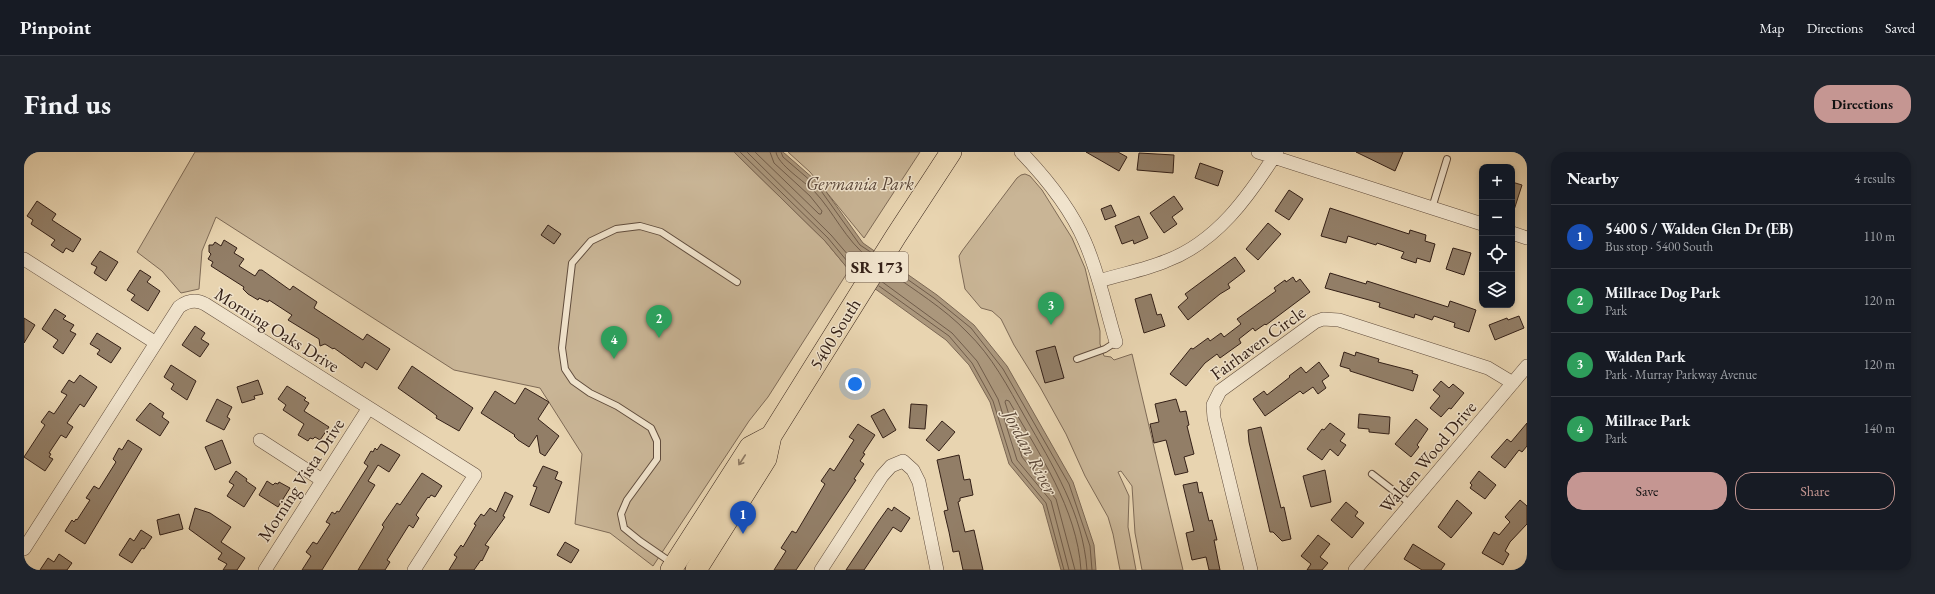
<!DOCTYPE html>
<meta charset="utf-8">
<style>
body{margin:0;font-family:"EB Garamond",serif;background:#20242c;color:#f1f3f6}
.controls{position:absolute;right:12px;top:12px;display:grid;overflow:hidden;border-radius:8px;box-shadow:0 2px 6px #0003}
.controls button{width:36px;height:36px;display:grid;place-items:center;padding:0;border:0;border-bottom:1px solid #363941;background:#171b24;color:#f1f3f6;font:20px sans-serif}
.you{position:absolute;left:831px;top:232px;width:14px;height:14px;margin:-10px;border:3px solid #fff;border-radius:50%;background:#1a73e8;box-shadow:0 0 0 6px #1a73e833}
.badge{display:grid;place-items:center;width:26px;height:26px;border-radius:50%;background:#c59692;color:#fff;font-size:13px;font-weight:700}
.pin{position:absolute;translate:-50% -33px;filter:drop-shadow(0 1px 2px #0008)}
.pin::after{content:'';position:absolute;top:21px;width:14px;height:12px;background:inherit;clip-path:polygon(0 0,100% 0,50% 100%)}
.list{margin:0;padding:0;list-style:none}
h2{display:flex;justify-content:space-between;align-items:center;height:52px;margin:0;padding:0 16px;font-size:17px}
h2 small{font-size:13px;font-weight:400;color:#9ea1a6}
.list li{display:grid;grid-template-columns:26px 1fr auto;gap:12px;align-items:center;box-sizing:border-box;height:64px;padding:0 16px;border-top:1px solid #363941}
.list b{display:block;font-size:15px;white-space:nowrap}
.list p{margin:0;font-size:13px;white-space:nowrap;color:#9ea1a6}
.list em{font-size:13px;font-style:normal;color:#9ea1a6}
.actions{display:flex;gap:8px;padding:12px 16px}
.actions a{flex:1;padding:9px 0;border:1px solid #c59692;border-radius:16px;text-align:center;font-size:14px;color:#c59692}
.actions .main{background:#c59692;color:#111}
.icon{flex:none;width:22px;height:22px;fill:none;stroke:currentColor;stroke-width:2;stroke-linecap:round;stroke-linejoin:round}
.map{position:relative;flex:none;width:1503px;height:418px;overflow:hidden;border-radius:16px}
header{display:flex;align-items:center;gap:24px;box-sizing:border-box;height:56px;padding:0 20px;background:#171b24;border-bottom:1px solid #363941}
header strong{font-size:19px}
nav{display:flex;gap:22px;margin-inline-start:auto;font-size:14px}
.intro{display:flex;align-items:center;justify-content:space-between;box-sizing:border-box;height:96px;padding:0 24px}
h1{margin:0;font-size:28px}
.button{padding:10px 18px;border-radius:16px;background:#c59692;color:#111;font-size:14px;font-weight:700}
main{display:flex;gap:24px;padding:0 24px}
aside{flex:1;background:#171b24;border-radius:16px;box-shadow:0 2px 6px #0003}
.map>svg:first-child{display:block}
.green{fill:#c9b596;stroke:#7e6a56}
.water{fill:#ab977c;stroke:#7b6754}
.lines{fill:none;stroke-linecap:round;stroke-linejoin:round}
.shore{stroke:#705c4a;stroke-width:1}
.building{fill:#927e67;stroke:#342017}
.service-casing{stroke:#614d3d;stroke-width:8}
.minor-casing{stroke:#614d3d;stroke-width:14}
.primary-casing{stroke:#342017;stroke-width:22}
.service{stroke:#f0e3cc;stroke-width:6}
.minor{stroke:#f0e3cc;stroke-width:13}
.primary{stroke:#e8d4b0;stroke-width:21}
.oneway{stroke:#8e7a64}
.labels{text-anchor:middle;stroke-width:3;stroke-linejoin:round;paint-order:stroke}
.shield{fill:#f0e3cc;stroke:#6c5a4d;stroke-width:1}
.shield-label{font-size:17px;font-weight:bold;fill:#342017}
.park-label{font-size:18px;font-style:italic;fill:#594537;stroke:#f0e3cc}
.street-label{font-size:18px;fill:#342017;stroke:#f0e3cc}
.water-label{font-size:19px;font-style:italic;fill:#5e4a3a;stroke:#f0e3cc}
</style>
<header>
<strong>Pinpoint</strong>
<nav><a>Map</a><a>Directions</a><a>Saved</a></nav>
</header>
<div class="intro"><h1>Find us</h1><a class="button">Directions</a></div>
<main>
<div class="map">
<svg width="1503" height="418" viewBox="0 0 1503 418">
<rect width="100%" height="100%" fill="#e8d4b0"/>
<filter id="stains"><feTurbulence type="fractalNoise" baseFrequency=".005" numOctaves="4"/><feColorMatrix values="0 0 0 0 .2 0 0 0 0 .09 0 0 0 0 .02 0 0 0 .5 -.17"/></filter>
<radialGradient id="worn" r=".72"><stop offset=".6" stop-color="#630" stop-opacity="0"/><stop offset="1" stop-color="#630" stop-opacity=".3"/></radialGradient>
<path class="green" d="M171,0H710L801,89L825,118L744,245L725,269L629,414L586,381L551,372L558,302L516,236L430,218L192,65L178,99L175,137L157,141L138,119L113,100Z
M764,0H896L840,86L786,20Z
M1001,22L1006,24L1018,38L1048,86L1061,116L1076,179V192L1080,204L1087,205L1090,208L1108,202L1159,418H1118L1111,381L1108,334L1097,319L1094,320L1105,344L1104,375L1112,418H1096L1089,382L1084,365L1061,324L1042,282L1016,235L990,193L977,167L968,159L957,156L941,137L936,111L935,104L938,99L993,26L997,23Z"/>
<path class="water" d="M710,0H759L798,34L839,91L913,143L950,173L983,214L1049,330L1070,393L1072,418H1037L1019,353L985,312L966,250L945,213L922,188L825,118L801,89Z"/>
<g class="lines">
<path class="shore" d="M716,0L804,86L828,115L836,120
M723,0L807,83L831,111L839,116
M731,0L795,62H797L798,59L786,44L750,11L746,0
M752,0C753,12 781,30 790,39C810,60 821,88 845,106
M757,0L759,5L795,36L836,93L848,101
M866,115L910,146L947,176L979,217L1045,332L1066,394L1068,418
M864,119C890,138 920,156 943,180C968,204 984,235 1001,265C1029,314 1059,361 1063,418
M857,129L928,181L953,209L974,247L993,308L1027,349L1045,418
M855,134L925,184L948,211L969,249L988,310L1022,351L1040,418
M1051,418L1032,347L998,305L981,250L982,248L985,249C1015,302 1053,356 1057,418"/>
</g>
<path class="building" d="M1062,0H1094L1103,5L1095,19Z
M1332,0H1379L1371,19Z
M1115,1L1150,3L1149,21L1113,18Z
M1176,11L1199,19L1194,34L1171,26Z
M1488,30L1498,33L1490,58L1488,57Z
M1265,38L1279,47L1265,68L1251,59Z
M1150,44L1159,57L1148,65L1153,72L1140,81L1126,61Z
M13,49L32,62L28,68L57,87L49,100L42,96L39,101L27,93L31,88L7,72L9,68L3,64Z
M1087,53L1092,64L1081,68L1077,57Z
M1306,56L1385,82L1386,78L1402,83L1401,89L1411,92L1406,110L1393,106L1392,111L1377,106L1380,100L1353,91L1352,93L1324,84L1322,91L1297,84Z
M1115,64L1124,86L1110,92L1109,88L1098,92L1091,74Z
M1244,71L1257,82L1234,108L1222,97Z
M524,73L537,82L530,92L517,83Z
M200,88L213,96L210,101L220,107L215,114L231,124L235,118H238L266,138L269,134L293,150L290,156L339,188L343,182L366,197L353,218L341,210L338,216L310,196L309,197L301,192L296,194L295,187L264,168L268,163L245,148L244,150L235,146L234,148L224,142L219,137L220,135L187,114L189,110L184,107L187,102L185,100V93H189L191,90L197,94Z
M1429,96L1447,101L1440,123L1422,117Z
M76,99L94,110L82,129L70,121L73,115L67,112Z
M1211,105L1221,119L1204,132L1206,136L1196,142L1164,168L1154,155L1164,146L1161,142Z
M116,118L127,125L123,130L136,139L124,159L107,148L111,143L103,138Z
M1306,121L1342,132L1343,129L1424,155L1426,149L1452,158L1445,180L1430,175L1431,171L1410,164L1408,168L1391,162L1390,166L1355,155L1356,151L1301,136Z
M1269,125L1272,130L1276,127L1286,140L1242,173L1241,172L1231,179L1229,176L1215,187L1217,191L1196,206L1193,202L1181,211L1162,234L1146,222L1167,196L1169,197L1184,186L1186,189L1197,181L1200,185L1217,172L1213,167L1252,139L1250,136L1261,128L1262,130Z
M1127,142L1133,163L1137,162L1141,174L1120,181L1111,147Z
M31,157L42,164L39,167L50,173L46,179L52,182L39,202L29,195L34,188L18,177Z
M1495,164L1500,176L1471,188L1465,173L1483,166L1484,168Z
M0,166L11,173L0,191Z
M171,174L181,181L177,187L185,192L176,205L158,193Z
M73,181L97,196L87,211L73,202L76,198L66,192Z
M1031,194L1040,226L1021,231L1012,199Z
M1320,200L1331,204L1332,200L1355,207L1354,210L1389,219L1388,221L1394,223L1389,239L1326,219V217L1316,214Z
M1295,210L1305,224L1298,229L1302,236L1294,242L1289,235L1279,242L1276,239L1241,264L1229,247L1240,239L1243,243L1266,225L1265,224L1277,215L1282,221Z
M147,213L172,229L163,248L147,237L150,232L140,225Z
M388,214L449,256L435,279L412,266L413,264L408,260L374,236Z
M56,223L73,235L60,255L56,252L43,271L49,275L42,286L37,283L25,301L27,302L25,305L29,307L21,319L0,305L21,273L17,270L25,259L30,262L43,243L37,240L45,228L50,231Z
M234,228L239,242L230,244L231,247L218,251L213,235Z
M1417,229L1425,236L1429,232L1440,241L1427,257L1425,256L1417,265L1406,256L1416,244L1409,238Z
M263,234L282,246L280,248L285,251L280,259L305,275L296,288L291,285L289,287L286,286L284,289L274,283L280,272L259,258L262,253L254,247Z
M501,236L525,250L514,267L535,284L521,304L516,301L513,283L505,295L494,288L490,284L491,283L457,261L471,239L491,252Z
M193,247L208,255L203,265L206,267L200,278L182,269Z
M1152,247L1156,260L1162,259L1165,273L1163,274L1170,302L1160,305L1164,320L1151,323L1142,288L1130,291L1126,272L1135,270L1131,252Z
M126,251L140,261L138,265L145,270L136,284L112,268Z
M887,252L903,253L901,277L885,276Z
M860,257L872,278L859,286L847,264Z
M1335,262L1366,265L1365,282L1345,280V277L1334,276Z
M1392,267L1404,277L1393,293L1395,295L1387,305L1371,292Z
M918,269L931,280L915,299L902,288Z
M1306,271L1321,282L1316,289L1322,293L1314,304L1306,297L1298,308L1283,297L1298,277L1300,278Z
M1503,271V294L1498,300L1495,298L1481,316L1467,305L1483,287L1487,290Z
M834,272L851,283L839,301L841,302L836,309L840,312L830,327L832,328L772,418H750L762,399L757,396L768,379L772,381L801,332L797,329L806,316L810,319L830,288L825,285Z
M1237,275L1257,356L1260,355L1267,387L1258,389L1249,380H1246L1225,290L1224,278Z
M104,288L118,297L61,392L41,379L48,368L50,370L52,367L53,368L66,348L62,346L70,334L75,337L92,310L89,307L95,296L98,298Z
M198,288L207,311L191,318L181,295Z
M357,292L376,303L365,320L354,313L344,329L351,333L298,418H278L287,404L282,400L289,390L293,392L306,372L302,370L308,360L311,362L313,359L315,360L344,314L340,311L347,299L349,300L351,296L353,298Z
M935,303L940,328L946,327L949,343L936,346V349L934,350L941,380L950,378L959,418H939L935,399L929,400L925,380L920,359L924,358L913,308Z
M519,314L534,320L531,327L538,330L525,361L506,353L513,335L509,334Z
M1301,318L1307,350L1287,355L1279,324Z
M212,319L223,327L222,329L232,336L220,355L203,344L210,333L205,330Z
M1455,319L1472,333L1461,347L1446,336L1448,333L1446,331Z
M398,321L418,334L411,345L407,343L405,346L404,345L392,363L395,366L389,376L385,373L365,405L363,408L366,410L361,418H334L360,375L358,373L373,351L376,353Z
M243,329L249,333L251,331L254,332L255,330L266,336L254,355L235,343Z
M1173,330L1175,341L1178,340L1185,369L1188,368L1193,388H1190L1196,418H1185L1182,405L1168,408L1162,381L1170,379L1159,333Z
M481,340L489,344L479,364L481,365L461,393L465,395L458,409L457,408L450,418H425L433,405L430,403L437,393L439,395L452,373L450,372L457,362L460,364L466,356L472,360Z
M1433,348L1448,361L1427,386L1414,375Z
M1496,348L1503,354V372L1486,390L1481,399L1485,402L1479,413L1458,401L1470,380L1475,383L1486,370L1481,365Z
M1322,350L1334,360L1331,364L1340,371L1328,386L1307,368Z
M870,355L886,366L877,380L869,375L840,418H822L854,370L864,356L868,359Z
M171,356L186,361L207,375L197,390L221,406L213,418H199L203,412L194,407L198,401L165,377Z
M155,362L159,377L136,383L133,368Z
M117,378L128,385L120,397L118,396L108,411L95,403L106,386L110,389Z
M1294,383L1306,392L1296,405L1304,411L1298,418H1283L1287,412L1277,404Z
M541,390L555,398L547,411L533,403Z
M1389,392L1421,412L1417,418H1398L1380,407Z
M35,402L48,411L43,418H16L24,406L30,410Z"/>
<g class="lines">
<defs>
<path id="service" d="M1408,56L1423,7
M1053,207L1081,197L1092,190
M1348,322L1388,353
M648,411L616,389L600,376L597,362L603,348L633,307V289L627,276L593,254L566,241L549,229L541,217L538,196L548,111L567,89L592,77L616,74L637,80L713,130"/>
<path id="minor" d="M997,0C1022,26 1047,57 1061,90C1075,122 1082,157 1092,190
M1234,0L1458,72
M1488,81L1503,86
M0,107L132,191
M1075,129C1097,122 1121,118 1142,109C1193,90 1225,44 1253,0
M236,288L298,328
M0,397L155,155C163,149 172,147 181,152L451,323L390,418
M241,418L344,257
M797,418L858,324L867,314L879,309L889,318L895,330L913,418
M1227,418L1190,266L1189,253L1196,239L1291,170L1299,167L1315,168L1464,216L1489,231
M1331,418L1503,214"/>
<path id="primary" d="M647,418L726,295L747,284
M672,418L742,307L747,284L872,84L927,0"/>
</defs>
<use href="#service" class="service-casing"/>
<use href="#minor" class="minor-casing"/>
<use href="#primary" class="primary-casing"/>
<use href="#service" class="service"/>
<use href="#minor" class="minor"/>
<use href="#primary" class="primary"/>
</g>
<defs><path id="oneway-shaft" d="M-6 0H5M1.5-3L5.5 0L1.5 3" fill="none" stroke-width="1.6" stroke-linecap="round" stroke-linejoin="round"/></defs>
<use class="oneway" href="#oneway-shaft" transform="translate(718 308) rotate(123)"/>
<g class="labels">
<rect class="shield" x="822" y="100" width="62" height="30" rx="3"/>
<g class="shield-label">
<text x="853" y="121">SR 173</text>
</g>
<g class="park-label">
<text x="836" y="38">Germania Park</text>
</g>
<g class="street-label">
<text transform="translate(253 178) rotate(32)" y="6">Morning Oaks Drive</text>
<text transform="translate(811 182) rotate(-58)" y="6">5400 South</text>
<text transform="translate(1234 191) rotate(-36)" y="6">Fairhaven Circle</text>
<text transform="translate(1404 305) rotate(-50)" y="6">Walden Wood Drive</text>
<text transform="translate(277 328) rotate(-57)" y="6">Morning Vista Drive</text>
</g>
<g class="water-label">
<text transform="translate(1007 300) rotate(62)" y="7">Jordan River</text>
</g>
</g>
<rect width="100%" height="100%" filter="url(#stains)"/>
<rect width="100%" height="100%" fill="url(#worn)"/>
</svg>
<div class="controls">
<button>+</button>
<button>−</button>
<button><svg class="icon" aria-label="locate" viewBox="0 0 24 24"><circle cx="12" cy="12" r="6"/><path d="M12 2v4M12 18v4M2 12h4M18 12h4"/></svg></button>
<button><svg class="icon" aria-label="layers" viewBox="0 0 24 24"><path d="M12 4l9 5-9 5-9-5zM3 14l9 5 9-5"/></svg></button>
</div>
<div class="you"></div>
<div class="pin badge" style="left:719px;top:382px;background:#1a4fb4">1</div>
<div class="pin badge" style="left:635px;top:186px;background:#2e9e5b">2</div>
<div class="pin badge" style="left:1027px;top:173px;background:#2e9e5b">3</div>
<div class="pin badge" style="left:590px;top:207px;background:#2e9e5b">4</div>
</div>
<aside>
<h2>Nearby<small>4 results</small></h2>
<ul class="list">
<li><span class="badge" style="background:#1a4fb4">1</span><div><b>5400 S / Walden Glen Dr (EB)</b><p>Bus stop · 5400 South</p></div><em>110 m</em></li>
<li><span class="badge" style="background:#2e9e5b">2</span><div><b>Millrace Dog Park</b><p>Park</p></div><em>120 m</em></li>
<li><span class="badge" style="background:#2e9e5b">3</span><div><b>Walden Park</b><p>Park · Murray Parkway Avenue</p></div><em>120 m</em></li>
<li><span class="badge" style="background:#2e9e5b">4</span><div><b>Millrace Park</b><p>Park</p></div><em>140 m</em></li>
</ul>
<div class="actions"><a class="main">Save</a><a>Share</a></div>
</aside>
</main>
